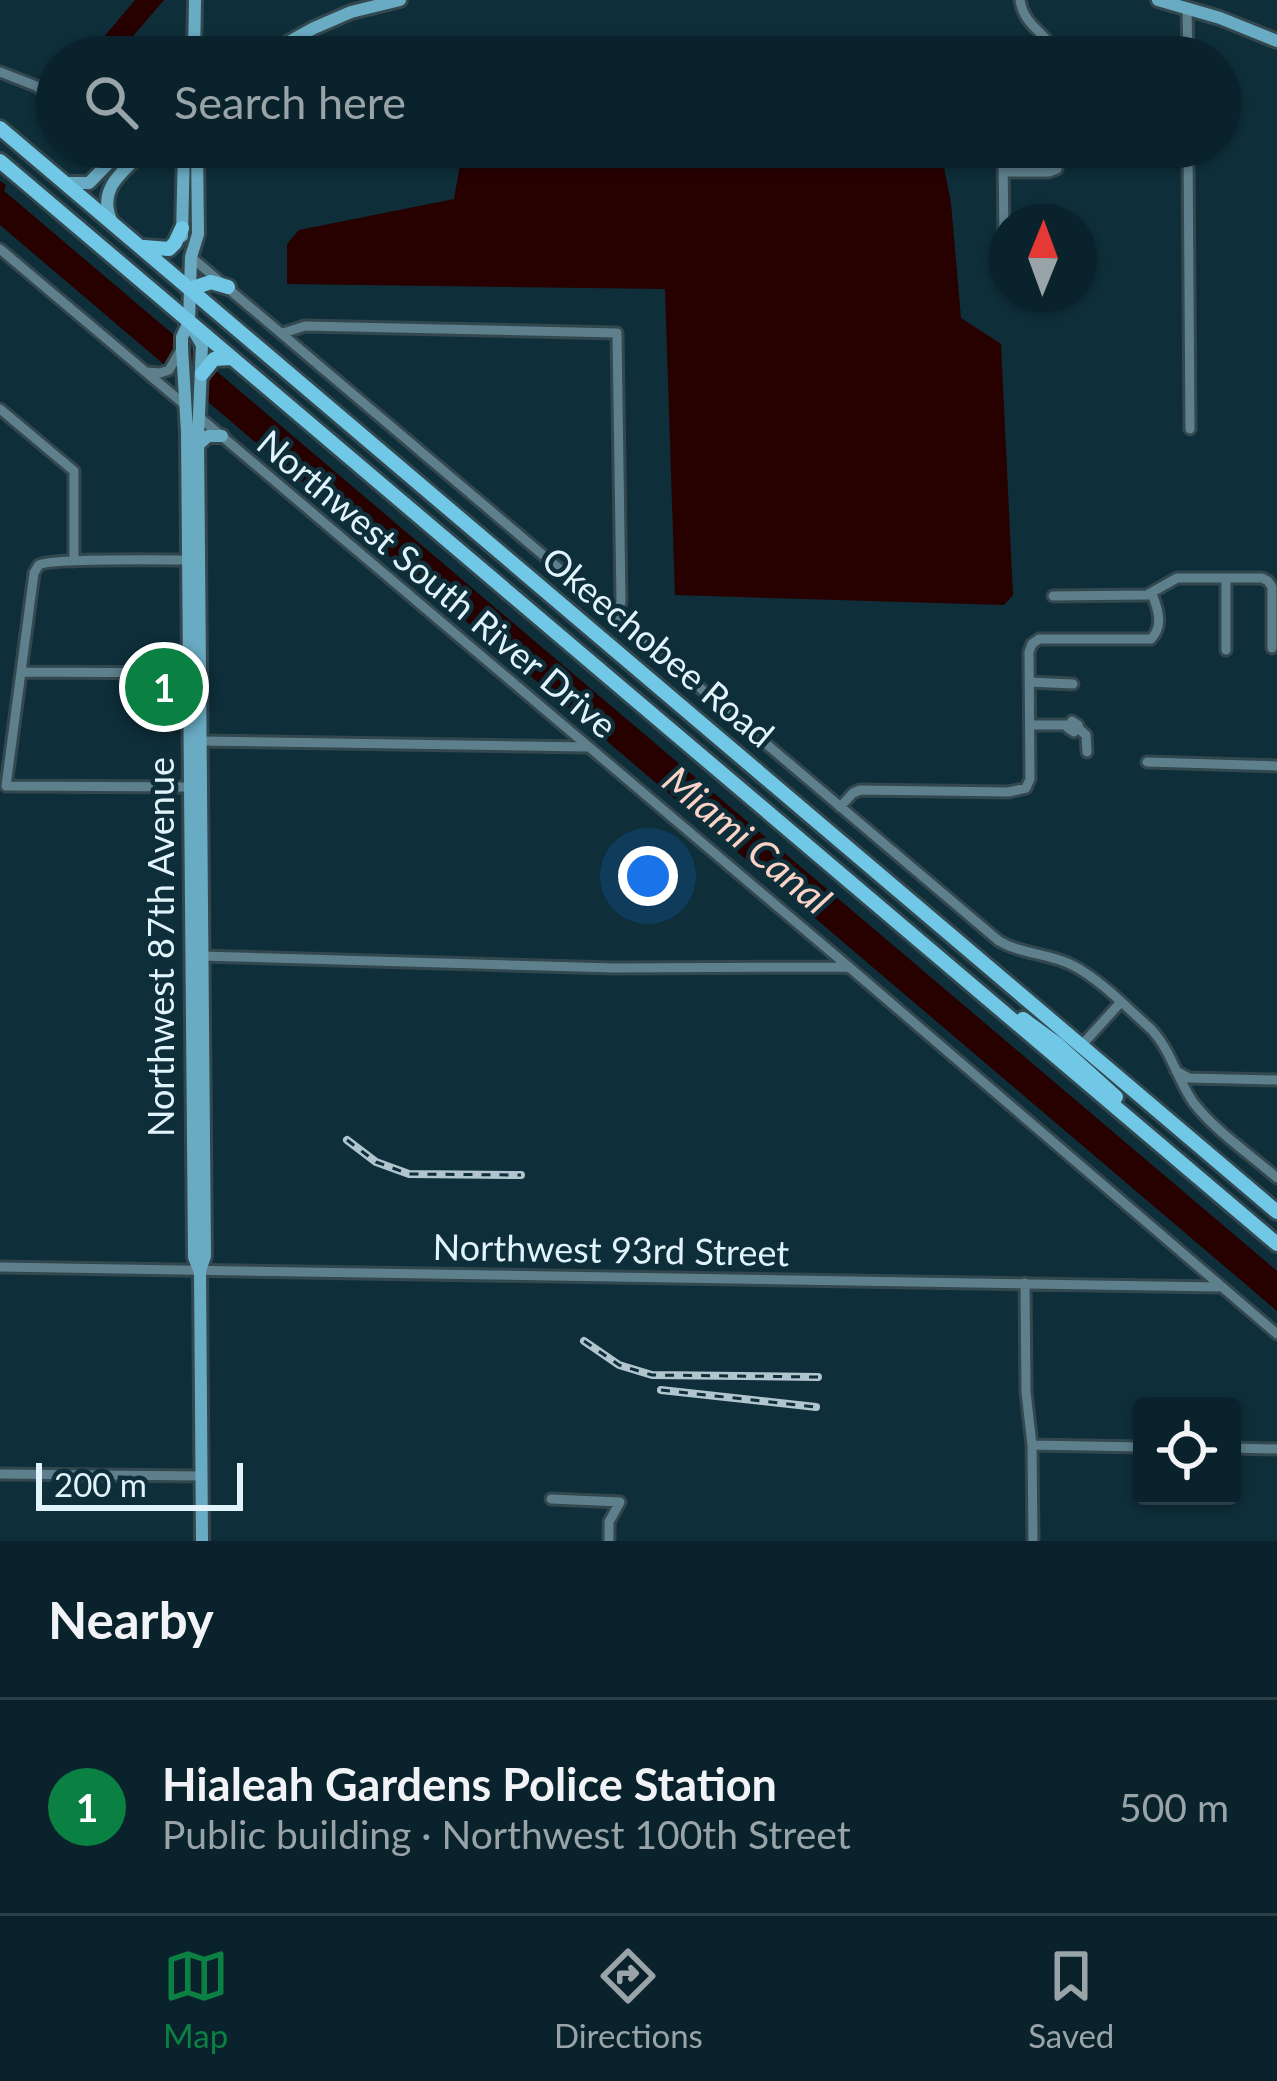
<!DOCTYPE html>
<meta charset="utf-8">
<style>
body{margin:0;font-family:Lato,sans-serif;background:#182f37;color:#f1f3f6}
.controls{position:absolute;right:36px;bottom:36px;display:grid;overflow:hidden;border-radius:12px;box-shadow:0 3px 9px #0004}
.controls button{width:108px;height:108px;display:grid;place-items:center;padding:0;border:0;border-bottom:3px solid #2a3f47;background:#0a222b;color:#f1f3f6;font:60px sans-serif}
.compass{position:absolute;left:989px;top:204px;width:108px;height:108px;border-radius:50%;background:#0a222b;box-shadow:0 3px 9px #0004;rotate:1deg}
.scale{position:absolute;left:36px;bottom:30px;width:207px;box-sizing:border-box;padding-left:12px;border:6px solid #e2f4fb;border-top:0;font-size:33px;line-height:42px;white-space:nowrap;color:#e2f4fb;-webkit-text-stroke:9px #0e2e39;paint-order:stroke}
.you{position:absolute;left:648px;top:876px;width:42px;height:42px;margin:-30px;border:9px solid #fff;border-radius:50%;background:#1a73e8;box-shadow:0 0 0 18px #1a73e833}
.badge{display:grid;place-items:center;width:78px;height:78px;border-radius:50%;background:#0b8043;color:#fff;font-size:39px;font-weight:700}
.pin{position:absolute;translate:-50% -50%;border:6px solid #fff;box-shadow:0 3px 12px #0006}
.list{margin:0;padding:0;list-style:none}
h2{display:flex;justify-content:space-between;align-items:center;height:156px;margin:0;padding:0 48px;font-size:51px}
h2 small{font-size:39px;font-weight:400;color:#99a4a9}
.list li{display:grid;grid-template-columns:78px 1fr auto;gap:36px;align-items:center;box-sizing:border-box;height:216px;padding:0 48px;border-top:3px solid #2a3f47}
.list b{display:block;font-size:45px;white-space:nowrap}
.list p{margin:0;font-size:39px;white-space:nowrap;color:#99a4a9}
.list em{font-size:39px;font-style:normal;color:#99a4a9}
.icon{flex:none;width:66px;height:66px;fill:none;stroke:currentColor;stroke-width:2;stroke-linecap:round;stroke-linejoin:round}
.map{position:relative;flex:none;width:1277px;height:1541px;overflow:hidden}
.search{position:absolute;background:#0a222b;box-shadow:0 3px 9px #0004;left:36px;right:36px;top:36px;height:132px;display:flex;align-items:center;gap:30px;box-sizing:border-box;padding:0 42px;border-radius:66px;color:#99a4a9;font-size:45px}
.sheet{height:372px;background:#0a222b}
nav{display:flex;justify-content:space-around;align-items:center;box-sizing:border-box;height:168px;border-top:3px solid #2a3f47;background:#0a222b;font-size:33px;color:#99a4a9}
nav a{display:grid;justify-items:center;gap:6px}
nav .on{color:#0b8043}
.map>svg:first-child{display:block}
.water{fill:#270000}
.lines{fill:none;stroke-linecap:round;stroke-linejoin:round}
.minor-casing{stroke:#32474e;stroke-width:15}
.major-casing{stroke:#32474e;stroke-width:18}
.highway-casing{stroke:#32474e;stroke-width:20}
.minor{stroke:#5e7f8c;stroke-width:9}
.major{stroke:#69abc2;stroke-width:12}
.highway{stroke:#70c8e6;stroke-width:14}
.rail-casing{stroke:#b0c5cd;stroke-width:8}
.rail{stroke:#0e2e39;stroke-width:3;stroke-dasharray:9;stroke-linecap:butt}
.labels{text-anchor:middle;stroke-width:9;stroke-linejoin:round;paint-order:stroke}
.street-label{font-size:36px;fill:#e2f4fb;stroke:#0e2e39}
.water-label{font-size:39px;font-style:italic;fill:#fcd3c7;stroke:#0e2e39}
</style>
<div class="map">
<svg width="1277" height="1541" viewBox="0 0 1277 1541">
<rect width="100%" height="100%" fill="#0e2e39"/>
<path class="water" d="M135,0H164L115,57H87Z
M463,147H940L951,203L961,318L1001,344L1013,595L1004,605L675,595L665,289L287,284V244L299,230L454,199Z
M0,181L6,185L4,191L16,201L1277,1271V1311L0,225Z"/>
<g class="lines">
<defs>
<path id="minor" d="M1020,0C1024,28 1049,32 1056,57
M1187,9L1188,57
M0,72L36,86L57,100
M1188,147L1190,429
M1004,172H1049L1057,169V147
M1004,239L1003,157L1010,150L1055,147
M0,249L185,405
M191,257L999,941C1023,955 1050,953 1074,966C1102,981 1127,1008 1151,1029C1171,1050 1177,1079 1193,1102C1215,1131 1250,1154 1277,1178
M283,333L305,326L617,333L621,602L616,616
M146,372L160,373L169,370L182,348
M0,409L74,471V561
M198,416L849,967L1277,1334
M188,560C166,560 50,558 39,565C37,567 36,570 34,573L6,786L190,787
M1226,578V650
M1053,596L1147,595L1177,578H1262L1268,581L1272,587V648
M21,672L196,673
M1029,682L1073,684
M1072,721L1078,725L1074,732L1068,728Z
M1030,725H1068
M1078,728L1086,735L1087,752
M201,741L586,747
M1147,762L1277,766
M840,807L853,793L860,790L1009,792L1026,788L1030,779L1029,652L1032,644L1039,639H1151C1164,626 1158,609 1152,594
M201,956L613,968L849,967
M1081,1046L1120,1003
M1176,1071L1189,1078L1277,1080
M0,1267L1218,1287
M1025,1283L1026,1392L1032,1445L1033,1541
M1032,1445L1142,1447
M1232,1448L1277,1449
M0,1474L201,1476
M551,1499L620,1502L609,1522V1541"/>
<path id="major" d="M1158,0L1220,18L1277,41
M194,57L195,0
M262,57L314,28L351,12L400,0
M197,147L198,234L191,257L189,322L182,337V348L187,432L194,1257L199,1270
M66,183H89L124,147
M113,224C94,188 125,171 148,147
M182,236L184,147
M192,328L202,345L198,437L205,1256L200,1271L202,1541
M198,445L208,436H222"/>
<path id="highway" d="M0,128L1277,1212
M0,161L1277,1244
M144,247L169,249L175,243L182,228
M190,289L211,282L228,287
M202,374L214,359L232,358
M1023,1019L1057,1044L1116,1097"/>
</defs>
<use href="#minor" class="minor-casing"/>
<use href="#major" class="major-casing"/>
<use href="#highway" class="highway-casing"/>
<use href="#minor" class="minor"/>
<use href="#major" class="major"/>
<use href="#highway" class="highway"/>
<defs>
<path id="rail" d="M347,1140L376,1162L409,1174L521,1175
M584,1341L619,1365L652,1375L818,1377
M661,1390L816,1407"/>
</defs>
<use href="#rail" class="rail-casing"/>
<use href="#rail" class="rail"/>
</g>
<g class="labels">
<g class="street-label">
<text transform="translate(437 584) rotate(40)" y="13">Northwest South River Drive</text>
<text transform="translate(658 647) rotate(40)" y="13">Okeechobee Road</text>
<text transform="translate(161 947) rotate(-90)" y="13">Northwest 87th Avenue</text>
<text transform="translate(611 1250) rotate(1)" y="13">Northwest 93rd Street</text>
</g>
<g class="water-label">
<text transform="translate(747 840) rotate(40)" y="14">Miami Canal</text>
</g>
</g>
</svg>
<div class="controls">
<button><svg class="icon" aria-label="locate" viewBox="0 0 24 24"><circle cx="12" cy="12" r="6"/><path d="M12 2v4M12 18v4M2 12h4M18 12h4"/></svg></button>
</div>
<svg class="compass" viewBox="-18 -18 36 36"><path d="M0-13l5 13h-10z" fill="#e53935"/><path d="M0 13l5-13h-10z" fill="#99a4a9"/></svg>
<div class="scale">200 m</div>
<div class="you"></div>
<div class="pin badge" style="left:164px;top:687px">1</div>
<div class="search"><svg class="icon" aria-label="search" viewBox="0 0 24 24"><circle cx="10" cy="10" r="6"/><path d="M15 15l6 6"/></svg>Search here</div>
</div>
<section class="sheet">
<h2>Nearby<small></small></h2>
<ul class="list">
<li><span class="badge">1</span><div><b>Hialeah Gardens Police Station</b><p>Public building · Northwest 100th Street</p></div><em>500 m</em></li>
</ul>
</section>
<nav>
<a class="on"><svg class="icon" aria-label="map" viewBox="0 0 24 24"><path d="M3 6l6-2 6 2 6-2v14l-6 2-6-2-6 2zM9 4v14M15 6v14"/></svg>Map</a>
<a><svg class="icon" aria-label="directions" viewBox="0 0 24 24"><path d="M12 3l9 9-9 9-9-9zM9 14v-3h6M13 9l2 2-2 2"/></svg>Directions</a>
<a><svg class="icon" aria-label="saved" viewBox="0 0 24 24"><path d="M7 4h10v16l-5-4-5 4z"/></svg>Saved</a>
</nav>
